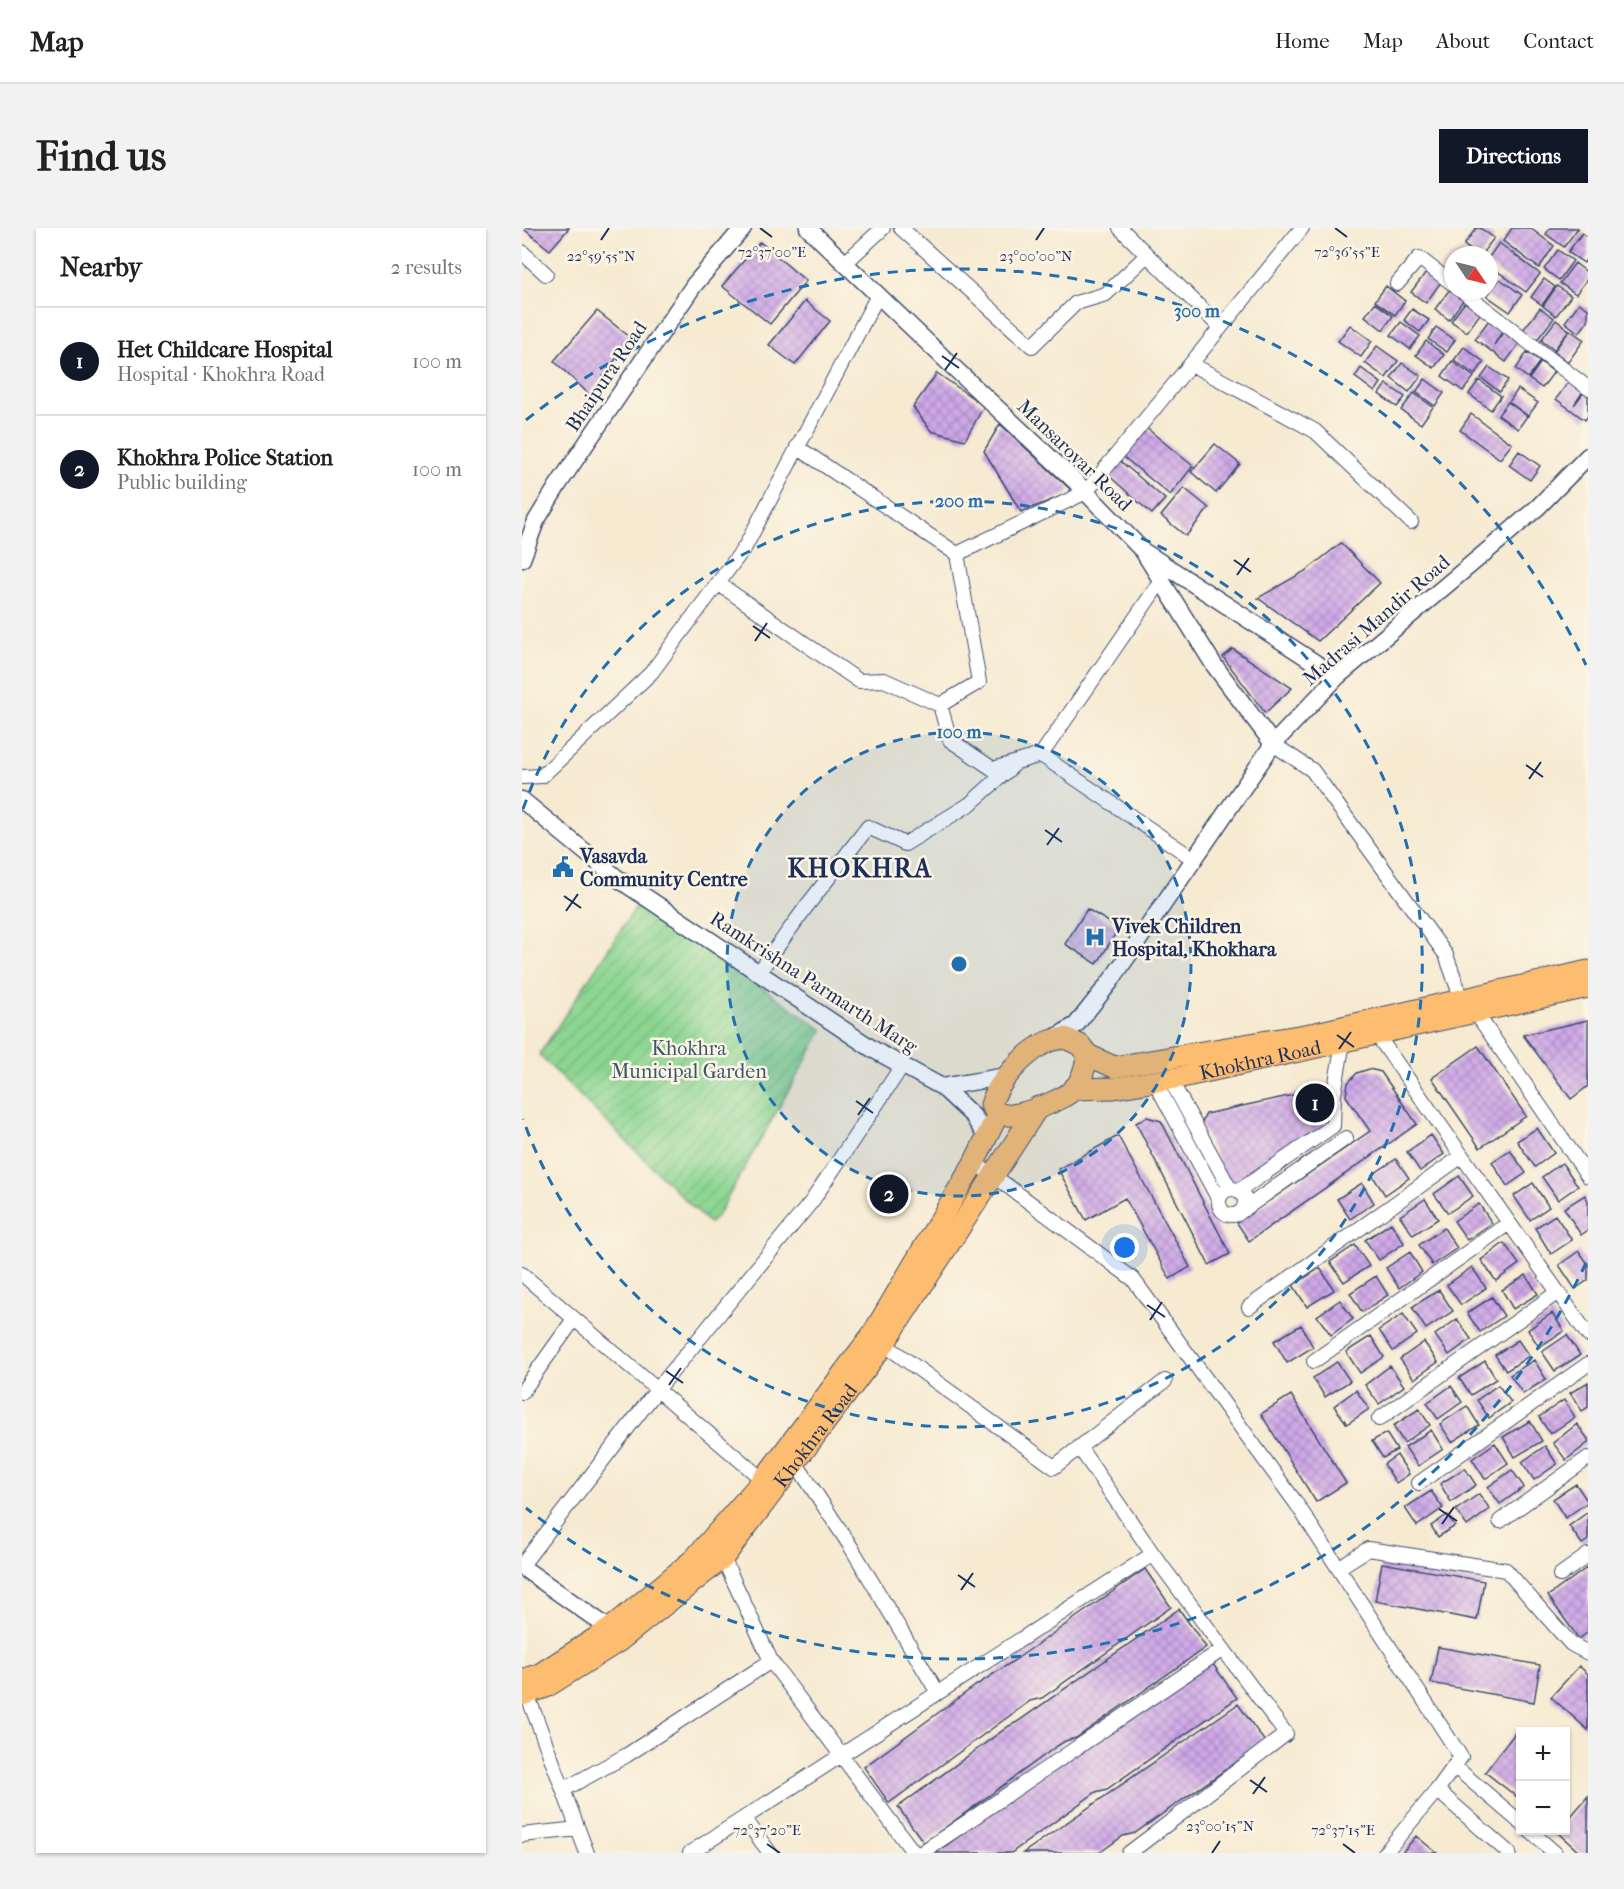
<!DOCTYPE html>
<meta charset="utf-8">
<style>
body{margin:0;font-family:"IM FELL French Canon",serif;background:#f2f2f2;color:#202124}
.controls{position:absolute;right:18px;bottom:18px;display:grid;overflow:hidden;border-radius:0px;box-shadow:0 2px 4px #0004}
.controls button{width:54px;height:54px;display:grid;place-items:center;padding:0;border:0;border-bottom:2px solid #e0e0e0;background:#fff;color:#202124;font:30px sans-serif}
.compass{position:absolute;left:922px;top:18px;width:54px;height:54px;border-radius:50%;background:#fff;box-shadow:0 2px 4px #0004;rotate:125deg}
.you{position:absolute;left:603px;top:1020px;width:21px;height:21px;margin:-15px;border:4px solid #fff;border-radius:50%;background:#1a73e8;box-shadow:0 0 0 9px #1a73e833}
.badge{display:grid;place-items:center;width:39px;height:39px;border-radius:50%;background:#111827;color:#fff;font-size:20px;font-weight:700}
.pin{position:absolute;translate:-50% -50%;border:3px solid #fff;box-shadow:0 2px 6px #0006}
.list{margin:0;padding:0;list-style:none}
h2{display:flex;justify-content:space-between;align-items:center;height:78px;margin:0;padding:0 24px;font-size:26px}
h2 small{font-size:20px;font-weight:400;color:#757577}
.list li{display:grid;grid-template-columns:39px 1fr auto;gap:18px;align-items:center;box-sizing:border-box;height:108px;padding:0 24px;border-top:2px solid #e0e0e0}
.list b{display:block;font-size:22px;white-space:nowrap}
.list p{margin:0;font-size:20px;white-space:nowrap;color:#757577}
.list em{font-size:20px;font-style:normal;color:#757577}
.map{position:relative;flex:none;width:1066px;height:1625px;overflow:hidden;border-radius:0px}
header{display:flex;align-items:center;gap:36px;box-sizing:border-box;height:84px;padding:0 30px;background:#fff;border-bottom:2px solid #e0e0e0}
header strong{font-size:28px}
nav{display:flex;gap:33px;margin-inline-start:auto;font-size:21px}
.intro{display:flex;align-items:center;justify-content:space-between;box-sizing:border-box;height:144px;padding:0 36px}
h1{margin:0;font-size:42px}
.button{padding:15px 27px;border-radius:0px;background:#111827;color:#fff;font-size:21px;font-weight:700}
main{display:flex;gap:36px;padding:0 36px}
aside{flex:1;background:#fff;border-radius:0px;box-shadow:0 2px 4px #0004}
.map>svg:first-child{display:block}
.garden{fill:url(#garden-furrows);stroke:#538278;stroke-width:1.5}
.building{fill:url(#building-cross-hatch)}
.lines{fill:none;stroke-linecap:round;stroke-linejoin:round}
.minor-casing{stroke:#3c4b6f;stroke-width:16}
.tertiary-casing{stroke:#3c4b6f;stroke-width:19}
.primary-casing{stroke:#3c4b6f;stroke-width:23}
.minor{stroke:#fff;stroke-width:14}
.tertiary{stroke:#fff;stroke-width:16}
.primary{stroke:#fcbd6f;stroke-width:21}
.ticks{fill:none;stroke:#1b2f5e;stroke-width:2}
.ring{fill:none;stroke:#1f6fb2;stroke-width:3;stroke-dasharray:10 8}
.labels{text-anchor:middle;stroke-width:5;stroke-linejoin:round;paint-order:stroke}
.street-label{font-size:20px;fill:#1b2f5e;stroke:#fcf5e5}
.poi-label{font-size:20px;font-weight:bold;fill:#1b2f5e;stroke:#fcf5e5;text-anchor:start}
.park-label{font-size:20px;fill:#37586b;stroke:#fcf5e5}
.district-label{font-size:26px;font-weight:bold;letter-spacing:1.5px;fill:#1b2f5e;stroke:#fcf5e5}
.ticks-label{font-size:15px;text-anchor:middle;fill:#1b2f5e;stroke:#fcf5e5;stroke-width:5;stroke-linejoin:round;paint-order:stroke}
.centre{fill:#1f6fb2;stroke:#fcf5e5;stroke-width:3}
.ring-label{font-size:18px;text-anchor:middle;font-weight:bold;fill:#1f6fb2;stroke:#fcf5e5;stroke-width:5;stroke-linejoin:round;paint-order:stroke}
</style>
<header>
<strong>Map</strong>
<nav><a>Home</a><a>Map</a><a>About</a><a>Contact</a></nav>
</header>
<div class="intro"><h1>Find us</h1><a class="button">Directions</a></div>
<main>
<aside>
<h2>Nearby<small>2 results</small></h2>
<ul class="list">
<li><span class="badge">1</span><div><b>Het Childcare Hospital</b><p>Hospital · Khokhra Road</p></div><em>100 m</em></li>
<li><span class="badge">2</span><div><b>Khokhra Police Station</b><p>Public building</p></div><em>100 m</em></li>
</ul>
</aside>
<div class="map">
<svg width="1066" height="1625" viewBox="0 0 1066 1625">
<defs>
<pattern id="garden-furrows" width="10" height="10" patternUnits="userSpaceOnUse" patternTransform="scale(1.5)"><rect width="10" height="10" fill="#8bd591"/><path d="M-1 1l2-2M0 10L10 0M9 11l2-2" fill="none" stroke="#77b77f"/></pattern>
<pattern id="building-cross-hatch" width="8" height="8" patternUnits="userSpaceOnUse" patternTransform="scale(1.5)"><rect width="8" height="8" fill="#cfa8e8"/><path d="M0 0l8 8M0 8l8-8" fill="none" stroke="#a789bf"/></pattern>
</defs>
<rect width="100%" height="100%" fill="#fcf5e5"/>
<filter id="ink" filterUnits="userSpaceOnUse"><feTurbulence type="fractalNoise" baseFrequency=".0167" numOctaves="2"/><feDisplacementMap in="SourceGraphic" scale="12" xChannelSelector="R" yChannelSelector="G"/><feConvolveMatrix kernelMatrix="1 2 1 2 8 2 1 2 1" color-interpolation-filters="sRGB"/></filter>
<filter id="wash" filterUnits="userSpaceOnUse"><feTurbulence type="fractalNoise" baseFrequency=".008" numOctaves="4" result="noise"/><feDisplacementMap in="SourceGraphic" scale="24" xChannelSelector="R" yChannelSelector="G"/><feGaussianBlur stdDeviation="1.35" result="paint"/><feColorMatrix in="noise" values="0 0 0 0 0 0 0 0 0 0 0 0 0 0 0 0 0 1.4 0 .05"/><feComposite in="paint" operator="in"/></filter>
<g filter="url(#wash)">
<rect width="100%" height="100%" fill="#f6ead1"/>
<path class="garden" d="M117,674L301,802L194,990L187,995L17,827Z"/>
<g id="blocks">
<path class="building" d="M4,0H47L28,22L3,2Z
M954,0H958L972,10L959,27H955L942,17Z
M990,0H1008L1032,18L1017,40L981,13Z
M1028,0H1056L1042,19L1024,6Z
M1060,5L1066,9V29L1062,35L1046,24Z
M238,14L284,53L248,96L200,58Z
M977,15L1018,46L1004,64L967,37V29Z
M1036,22L1051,33L1037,52L1022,41Z
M1053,35L1066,45V50L1054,66L1038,55Z
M905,43L919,54L904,75L889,64Z
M978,51L1000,67L988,84L965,68Z
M1022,51L1033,59L1020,77L1009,69Z
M864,58L883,73L873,87L853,73Z
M1035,58L1049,68L1034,88L1021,78Z
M928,61L942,71L927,92L913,81Z
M283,73L308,93L273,137L247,117Z
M943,74L958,86L945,104L929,93Z
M853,75L871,88L861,102L843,88Z
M1057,75L1066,81V93L1057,105L1043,94Z
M1018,80L1032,90L1015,112L1001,102Z
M890,81L907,92L898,104L882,92Z
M75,83L109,110L68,167L32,133Z
M967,92L981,102L972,117L983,102L998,114L984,134L953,111Z
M1034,92L1047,102L1032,122L1019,112Z
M879,94L898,108L888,121L869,107Z
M828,97L850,113L839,129L816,113Z
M914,99L933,112L925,124L906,111Z
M1048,102L1062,112L1046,134L1032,123Z
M904,113L922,127L912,140L894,127Z
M855,118L876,133L864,150L843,135Z
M942,119L962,134L953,147L932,132Z
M1005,124L1018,133L1006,150L994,141Z
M930,133L952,149L941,163L920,148Z
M1019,134L1032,144L1020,160L1007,151Z
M880,135L899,148L887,164L869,150Z
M967,139L986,152L978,164L959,150Z
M839,140L859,155L853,164L833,149Z
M415,145L462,178L443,212L409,203L391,179Z
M903,151L922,165L913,178L894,164Z
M957,152L979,168L969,182L947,166Z
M1048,152L1062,162L1052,177L1063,163L1066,165V188L1063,192L1034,171Z
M864,156L883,169L875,179L857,166Z
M996,161L1016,175L1006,188L987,174Z
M892,165L911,179L899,196L879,182Z
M986,174L1005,188L996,201L976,187Z
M949,186L990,216L978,231L938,202Z
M478,196L548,261L545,266L499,284L462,223Z
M622,198L671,238L648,267L598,226Z
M693,216L718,236L694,265L669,244Z
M997,223L1018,238L1008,252L987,237Z
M597,232L643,271L630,286L585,246Z
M662,260L687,280L664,308L639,288Z
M819,315L858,355L796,413L736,370L785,342Z
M711,421L770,460L743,485L701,429Z
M565,681L597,700L575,736L543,716Z
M1066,792V858L1049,871L1001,807Z
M956,818L1004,888L958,920L910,850Z
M847,841L859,844L895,896L727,1013L715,995L848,903L824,868L826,855L835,845Z
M794,862L797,866L802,863L805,884L810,899L708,961L679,896L684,886Z
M625,889L639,893L708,1026L687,1037L614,895Z
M1015,900L1032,925L1013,939L995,913Z
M909,907L922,926L898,943L885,924Z
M596,908L668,1039L648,1051L603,970L564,992L536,941Z
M988,922L1004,945L985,958L970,934Z
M874,931L887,950L863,967L850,947Z
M1040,935L1056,958L1036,972L1020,949Z
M368,947L386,963L366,988L347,969Z
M937,948L951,968L926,985L912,966Z
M840,955L852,975L828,991L815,971Z
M1011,955L1027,979L1008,992L992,968Z
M1063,967L1066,973V1002L1059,1007L1042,980Z
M903,971L916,991L891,1007L878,988Z
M957,976L970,995L945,1012L932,993Z
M1033,987L1050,1012L1029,1026L1013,1000Z
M869,995L882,1015L857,1032L843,1012Z
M922,1000L935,1020L910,1037L897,1017Z
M982,1015L997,1036L974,1053L959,1032Z
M833,1017L847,1038L822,1054L808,1034Z
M1057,1023L1066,1036V1052L1053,1061L1037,1037Z
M888,1024L900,1044L877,1060L864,1040Z
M950,1039L964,1060L939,1077L925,1057Z
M798,1040L812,1062L785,1079L771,1057Z
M1004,1047L1016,1066L991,1081L980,1062Z
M854,1048L866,1067L840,1084L828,1065Z
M917,1062L931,1083L904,1101L890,1079Z
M970,1069L982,1088L958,1104L945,1085Z
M818,1072L831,1091L809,1107L795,1088Z
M1030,1085L1042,1103L1017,1119L1006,1102Z
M881,1086L895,1106L871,1123L857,1102Z
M935,1091L949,1111L927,1127L913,1107Z
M779,1097L791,1119L765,1135L752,1113Z
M1045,1107L1058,1127L1033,1143L1020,1124Z
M849,1108L862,1129L838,1145L824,1124Z
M996,1112L1007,1128L984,1143L973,1127Z
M902,1114L916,1134L892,1151L878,1131Z
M1012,1132L1024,1151L1001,1166L988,1147Z
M963,1133L974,1151L949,1167L937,1150Z
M815,1134L828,1153L803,1169L791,1150Z
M868,1138L882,1158L857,1176L843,1157Z
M1066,1154V1179L1060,1183L1048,1165Z
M976,1157L989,1174L967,1190L955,1172Z
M929,1158L940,1174L916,1191L905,1175Z
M834,1162L847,1181L825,1196L812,1178Z
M769,1167L824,1255L794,1274L739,1186Z
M1042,1172L1053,1189L1028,1206L1017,1189Z
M945,1178L957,1197L930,1214L918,1196Z
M897,1181L908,1197L882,1215L871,1198Z
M1008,1193L1020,1213L993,1229L981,1209Z
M1055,1196L1066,1211V1215L1044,1232L1031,1215Z
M909,1202L921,1221L896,1238L883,1219Z
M864,1205L875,1222L861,1230L850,1213Z
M973,1215L986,1235L963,1251L950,1231Z
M1023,1218L1035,1236L1012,1252L1000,1234Z
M875,1227L887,1246L874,1255L862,1236Z
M943,1240L954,1257L929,1274L918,1256Z
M990,1242L1002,1259L978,1276L966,1259Z
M1054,1256L1066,1274L1043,1290L1031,1271Z
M909,1263L921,1280L895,1298L883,1280Z
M957,1266L968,1281L945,1298L934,1282Z
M1066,1284V1312L1060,1316L1047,1298Z
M925,1287L933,1298L916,1309L909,1298Z
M860,1335L962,1353L955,1392L853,1373Z
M1066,1339V1404L1057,1411L1026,1368Z
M623,1341L649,1379L520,1470L508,1473L479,1494L367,1575L342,1539L453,1458L493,1432Z
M657,1381L684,1419L554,1510L543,1513L535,1518L402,1615L376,1579L487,1498L495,1494Z
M916,1419L1018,1437L1012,1474L909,1455Z
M688,1432L715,1470L585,1561L574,1564L489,1625H414L512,1553Z
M1057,1438L1066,1446V1502L1029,1469Z
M716,1476L743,1514L613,1605L601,1608L577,1625H501Z
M993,1505L999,1509V1572L963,1544Z
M1066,1568V1625H1058L1035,1604L1036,1602H1044V1594Z
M894,1608L915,1625H880Z"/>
</g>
</g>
<g filter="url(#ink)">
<use href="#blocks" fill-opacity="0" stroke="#3c4b6f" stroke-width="1.5"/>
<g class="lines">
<defs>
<path id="minor" d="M379,0L510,118L554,75L584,66L625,27
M598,0L698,99
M0,24L24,46
M323,35L361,0
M875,56L897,30L931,56
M940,63L1066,160
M669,136L793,203L889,294
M275,219L435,326
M197,356L337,453L362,452L418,477L457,454L435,326L564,264L780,0
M418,477L428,512L471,541L519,527L673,632
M751,516L790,542L924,727L940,772
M519,527L639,353
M0,549L20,548L129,445L223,319L356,67
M237,744L284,679L346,599L383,616L448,576L495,534
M954,785L1066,948
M855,807L1066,1107
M648,851L708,961
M633,854L697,972
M452,935L472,948L611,1051L774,1275L939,1529L915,1562L863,1625
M697 974a13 13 0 1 1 26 0a13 13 0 1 1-26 0Z
M718,962L811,898L812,866L821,814
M721,982L824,910
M0,1046L241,1252
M727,1079L940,928
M362,1116L532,1239L643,1153
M792,1133L987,995
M0,1164L52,1091
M857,1191L1036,1064
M557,1219L631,1326L764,1506L607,1625
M273,1234L329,1319L416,1465
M897,1255L1066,1136
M978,1293L1066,1230
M195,1325L201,1330L249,1433L392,1625
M0,1337L135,1162L290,973L380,838
M816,1340L846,1321L984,1342L1049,1416L1066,1425
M1038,1347L1066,1327
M5,1466L65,1625
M932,1538L999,1595
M41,1562L105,1527L249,1433
M915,1562L987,1625
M222,1590L248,1625
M1007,1602L1033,1625
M0,1607L56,1601
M168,1625L631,1326
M399,1625L701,1421"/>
<path id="tertiary" d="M286,0L428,136L553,253L621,323L692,437L751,516
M624,325L815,449
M0,331L14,293L36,257L172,57L221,0
M0,572L95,650L352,822L420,859L451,888L465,910
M529,812L554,797L588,754L751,516L815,449L978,312L1016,279L1066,228
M420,859L484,848
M0,1339L88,1401"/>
<g id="primary">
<path d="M543,810L558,817L566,827C563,839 560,853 551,862C539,873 506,885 490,887C486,888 481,886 476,886L469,877C475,854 503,825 525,814C530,812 537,811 543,810Z"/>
<path d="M566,827L592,839L794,805L1066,743"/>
<path id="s1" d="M551,861L592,860L660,849L1066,759"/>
<path d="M0,1452L18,1446L88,1401L173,1330L241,1252L350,1107L452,935L476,886"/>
<path id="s2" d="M0,1467L24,1459L97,1413L201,1330L362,1116L516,879"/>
</g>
</defs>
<use href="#minor" class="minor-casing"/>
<use href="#tertiary" class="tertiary-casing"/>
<use href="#primary" class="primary-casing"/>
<use href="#minor" class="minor"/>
<use href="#tertiary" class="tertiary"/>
<use href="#primary" class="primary"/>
</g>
</g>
<path class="ticks" d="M238,0L250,9M813,0L825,9M79,12L87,0M514,12L522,0M420,128L437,140M423,142L435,125M712,332L729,344M715,347L727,330M231,398L248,410M233,413L245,395M1004,537L1021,549M1007,551L1019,534M523,602L540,614M525,617L537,600M42,668L59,680M44,683L56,666M815,807L832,819M817,821L829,804M334,873L351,885M336,887L348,870M625,1077L643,1089M628,1092L640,1074M144,1143L161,1155M147,1157L159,1140M917,1281L935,1293M920,1296L932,1279M436,1347L453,1359M439,1362L451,1345M728,1552L745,1564M731,1566L743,1549M245,1616L258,1625M821,1616L833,1625M690,1625L698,1613"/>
<circle cx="437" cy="736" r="232" fill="#1f6fb2" fill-opacity=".12"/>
<g class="ring">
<circle cx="437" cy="736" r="232"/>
<path d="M1 581A463 463 0 1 1 1 891"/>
<path d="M1064 1035A695 695 0 0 1 4 1280M4 192A695 695 0 0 1 1064 437"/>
</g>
<defs>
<symbol id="civic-bare" viewBox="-9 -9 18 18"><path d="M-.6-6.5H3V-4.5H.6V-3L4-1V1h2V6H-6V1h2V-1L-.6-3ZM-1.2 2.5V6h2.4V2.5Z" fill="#1f6fb2" stroke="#fcf5e5" stroke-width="2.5" paint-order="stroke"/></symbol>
<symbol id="hospital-bare" viewBox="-9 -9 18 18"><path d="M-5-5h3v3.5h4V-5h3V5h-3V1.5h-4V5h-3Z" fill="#1f6fb2" stroke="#fcf5e5" stroke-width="2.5" paint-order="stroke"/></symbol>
</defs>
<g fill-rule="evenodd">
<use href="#civic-bare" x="26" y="624" width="30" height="30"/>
<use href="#hospital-bare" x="558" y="694" width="30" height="30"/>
</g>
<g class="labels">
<g class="street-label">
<text transform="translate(84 148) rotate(-56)" y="7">Bhaipura Road</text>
<text transform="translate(553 227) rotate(44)" y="7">Mansarovar Road</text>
<text transform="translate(854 392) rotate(-41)" y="7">Madrasi Mandir Road</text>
<text transform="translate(292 754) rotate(33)" y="7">Ramkrishna Parmarth Marg</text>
<text dy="7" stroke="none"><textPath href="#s1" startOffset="190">Khokhra Road</textPath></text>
<text dy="7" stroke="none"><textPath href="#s2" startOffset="398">Khokhra Road</textPath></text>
</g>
<g class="poi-label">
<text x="58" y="635">Vasavda<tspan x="58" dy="23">Community Centre</tspan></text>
<text x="590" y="705">Vivek Children<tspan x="590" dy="23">Hospital, Khokhara</tspan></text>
</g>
<g class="park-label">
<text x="167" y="827">Khokhra<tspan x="167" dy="23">Municipal Garden</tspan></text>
</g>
<g class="district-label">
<text x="338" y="649">KHOKHRA</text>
</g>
</g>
<g class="ticks-label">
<text x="250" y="29">72°37'00"E</text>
<text x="825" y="29">72°36'55"E</text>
<text x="79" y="33">22°59'55"N</text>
<text x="514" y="33">23°00'00"N</text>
<text x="698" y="1603">23°00'15"N</text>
<text x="245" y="1607">72°37'20"E</text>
<text x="821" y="1607">72°37'15"E</text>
</g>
<circle cx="437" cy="736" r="9" class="centre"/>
<g class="ring-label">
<text x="675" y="89">300 m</text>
<text x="437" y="279">200 m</text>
<text x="437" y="510">100 m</text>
</g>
</svg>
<div class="controls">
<button>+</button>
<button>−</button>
</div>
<svg class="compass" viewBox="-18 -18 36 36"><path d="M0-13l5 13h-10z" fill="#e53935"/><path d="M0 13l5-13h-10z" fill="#757577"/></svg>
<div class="you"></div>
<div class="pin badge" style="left:793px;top:875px">1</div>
<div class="pin badge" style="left:367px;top:966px">2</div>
</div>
</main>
